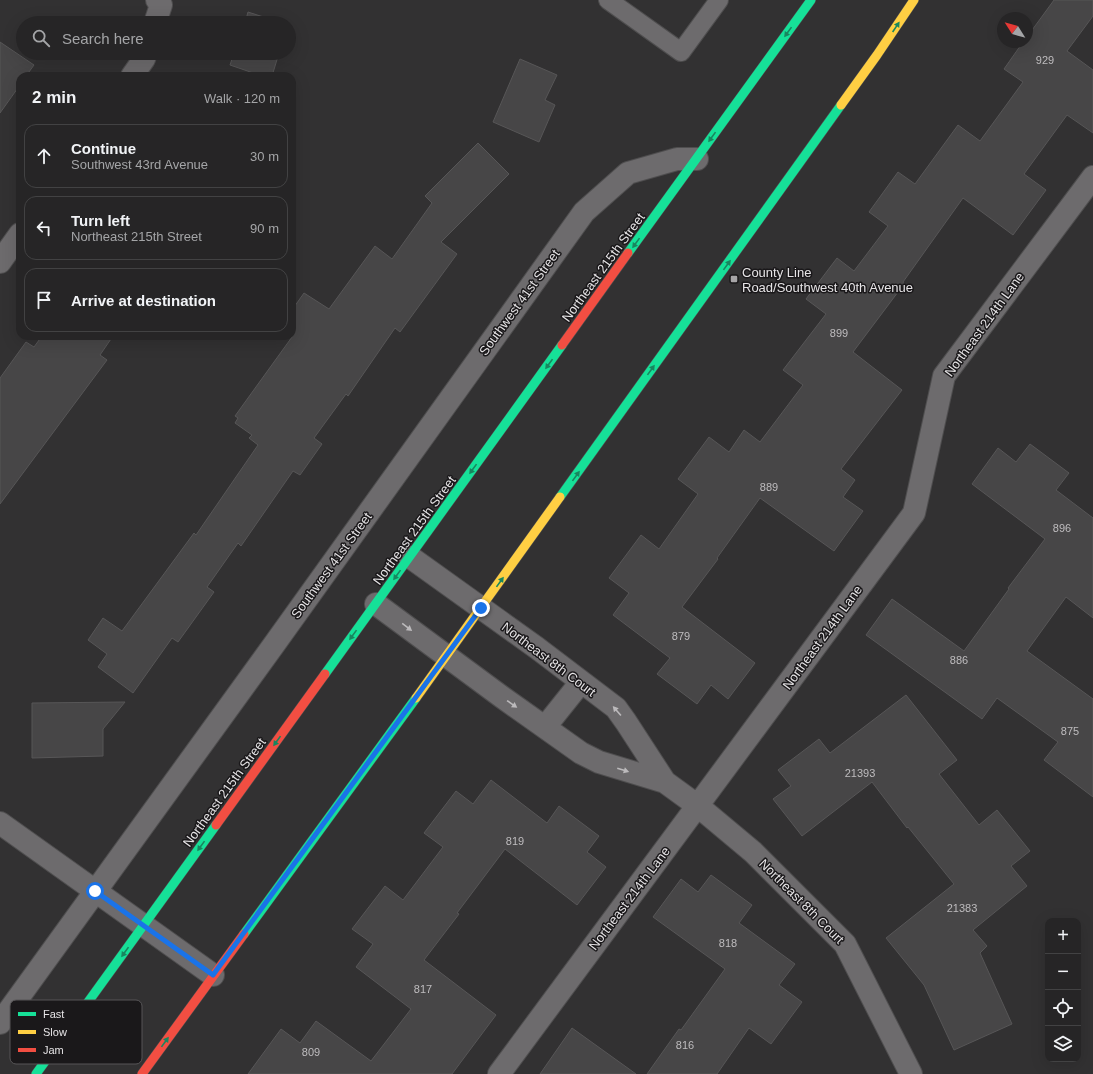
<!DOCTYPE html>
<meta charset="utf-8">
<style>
body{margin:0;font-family:Arial,sans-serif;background:#323132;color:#f1f3f6}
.controls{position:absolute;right:12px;bottom:12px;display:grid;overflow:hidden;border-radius:8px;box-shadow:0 4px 16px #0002}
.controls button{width:36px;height:36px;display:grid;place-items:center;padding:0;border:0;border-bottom:1px solid #424243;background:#262526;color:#f1f3f6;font:20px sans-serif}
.compass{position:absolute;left:997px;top:12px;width:36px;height:36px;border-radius:50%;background:#262526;box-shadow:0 4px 16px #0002;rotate:307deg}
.stop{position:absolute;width:12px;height:12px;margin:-9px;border:3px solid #1a73e8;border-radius:50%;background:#fff}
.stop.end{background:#1a73e8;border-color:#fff;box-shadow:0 1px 4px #0008}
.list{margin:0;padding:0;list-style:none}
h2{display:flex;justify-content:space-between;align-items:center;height:52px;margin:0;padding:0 16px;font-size:17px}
h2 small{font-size:13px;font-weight:400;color:#a4a5a7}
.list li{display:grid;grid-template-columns:26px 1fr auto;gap:12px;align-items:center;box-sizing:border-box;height:64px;margin:0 8px 8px;padding:0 8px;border:1px solid #424243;border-radius:12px}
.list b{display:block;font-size:15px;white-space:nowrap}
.list p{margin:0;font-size:13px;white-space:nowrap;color:#a4a5a7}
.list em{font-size:13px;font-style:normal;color:#a4a5a7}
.icon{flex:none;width:22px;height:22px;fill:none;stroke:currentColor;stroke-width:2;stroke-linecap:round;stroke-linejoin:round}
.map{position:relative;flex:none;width:1093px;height:1074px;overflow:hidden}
.search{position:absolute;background:#262526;box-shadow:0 4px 16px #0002;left:16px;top:16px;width:280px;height:44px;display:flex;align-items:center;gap:10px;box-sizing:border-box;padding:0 14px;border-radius:22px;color:#a4a5a7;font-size:15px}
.panel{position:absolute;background:#262526;box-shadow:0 4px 16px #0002;left:16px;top:72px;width:280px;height:268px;border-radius:12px}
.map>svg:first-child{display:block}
.building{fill:#474647;stroke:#575657}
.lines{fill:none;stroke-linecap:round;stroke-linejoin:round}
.lane-casing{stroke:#4f4e4f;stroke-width:20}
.street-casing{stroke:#4f4e4f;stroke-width:24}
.fast-casing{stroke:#4f4e4f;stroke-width:10}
.slow-casing{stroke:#4f4e4f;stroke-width:10}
.jam-casing{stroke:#4f4e4f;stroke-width:10}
.lane{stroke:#6d6b6d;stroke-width:18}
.street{stroke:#6d6b6d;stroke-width:22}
.fast{stroke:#16e098;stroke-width:9}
.slow{stroke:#ffcf43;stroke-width:9}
.jam{stroke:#f24e42;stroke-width:9}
.oneway{fill:#18865f}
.oneway2{fill:#bcbabc}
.route{stroke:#1a73e8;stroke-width:5}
.poi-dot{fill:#a7a5a7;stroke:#1a181a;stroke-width:1.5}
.labels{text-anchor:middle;stroke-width:3;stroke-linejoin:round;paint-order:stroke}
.number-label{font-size:11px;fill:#bebcbe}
.street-label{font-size:13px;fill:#e6e4e6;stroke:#1a181a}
.poi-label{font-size:13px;fill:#e6e4e6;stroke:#1a181a;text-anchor:start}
.key{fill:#1a181a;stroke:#575557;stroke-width:1}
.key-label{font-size:11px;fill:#e6e4e6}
</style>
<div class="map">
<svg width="1093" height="1074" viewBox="0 0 1093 1074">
<rect width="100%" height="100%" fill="#323132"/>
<path class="building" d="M1054,0H1093V16L1067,51L1093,70V133L1067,115L1024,174L1046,190L1013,235L963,198L903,282L904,284L853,352L902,390L841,469L855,480L843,497L863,511L834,551L760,498L717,558L718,559L682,607L755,663L728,699L711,685L697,704L657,674L670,658L613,615L629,593L609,578L641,535L659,549L698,494L678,479L709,437L729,452L744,430L760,442L803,385L783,370L826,314L806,299L837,258L854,271L888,226L869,212L898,172L915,184L958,125L980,141L1023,82L1004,69L1023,42H1027V37Z
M248,12L282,23H245Z
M0,42L34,65L26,76H20V85L0,113Z
M234,53H279L272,76H262L230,65Z
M520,59L557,75L545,100L555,105L539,142L493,122Z
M478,143L509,174L441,242L457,254L400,332L395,328L348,396L346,394L314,438L322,444L300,475L293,471L241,546L238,543L207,587L214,592L178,642L172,638L133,693L98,667L107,654L88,640L103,618L122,631L194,533L196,535L258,445L249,438L252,435L235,423L238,418L235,416L292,337V310L304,293L329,309L375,246L392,259L432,203L425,196Z
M42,336H113L100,355L107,360L0,504V378L26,342L34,347Z
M1030,444L1069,473L1056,490L1093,518V618L1066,597L1027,651L1093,699V797L1044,760L1058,742L997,698L982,719L866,635L892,599L964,651L1009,589L1008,588L1045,539L972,484L998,448L1016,462Z
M906,695L957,760L939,774L979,825L997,810L1030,851L1011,866L1027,886L973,930L987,946L980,953L1012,1024L954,1050L924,985L886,938L954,884L908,827L907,828L872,782L802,836L773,799L791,786L778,770L819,739L830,753Z
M125,702L103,729V756L32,758V703Z
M491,780L547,823L559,806L599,836L587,852L606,867L577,905L505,849L457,913L459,914L424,960L496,1015L452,1074H248L281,1029L300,1043L316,1021L371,1061L411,1009L356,967L373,944L352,929L385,886L403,900L443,847L424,833L456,791L473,804Z
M711,875L752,905L739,923L795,964L779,985L802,1002L771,1044L749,1028L717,1074H647L679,1029L681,1030L725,969L653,917L681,879L698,892Z
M572,1028L636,1074H540Z"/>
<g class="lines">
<defs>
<path id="lane" d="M608,0L681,52L719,0"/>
<path id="street" d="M155,23L161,5L157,0
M132,76L144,59L146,53
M0,262L20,234
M376,604L502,697L581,753L599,762L665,782L626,722L616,708L537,648L410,557
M545,727L581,682
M665,782L698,806L753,852L845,944L911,1074
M0,823L213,975
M0,1023L273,646L584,212L628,173L677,159H697
M499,1074L914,513L944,376L1093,177"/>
<path id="fast" d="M628,253L811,0
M560,497L841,105
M325,674L562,345
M244,934L416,698
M36,1074L216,825"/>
<path id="slow" d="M841,105L877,55L914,0
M416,698L560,497"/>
<path id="jam" d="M562,345L628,253
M216,825L325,674
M142,1074L244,934"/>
</defs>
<use href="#lane" class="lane-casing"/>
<use href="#street" class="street-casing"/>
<use href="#fast" class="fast-casing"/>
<use href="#slow" class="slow-casing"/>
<use href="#jam" class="jam-casing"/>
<use href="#lane" class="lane"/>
<use href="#street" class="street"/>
<use href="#fast" class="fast"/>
<use href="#slow" class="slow"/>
<use href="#jam" class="jam"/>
</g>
<defs><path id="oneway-solid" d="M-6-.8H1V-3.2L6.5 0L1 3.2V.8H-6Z"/></defs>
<g class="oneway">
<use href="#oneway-solid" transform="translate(896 27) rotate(-56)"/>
<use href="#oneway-solid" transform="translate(788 32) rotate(126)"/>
<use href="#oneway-solid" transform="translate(712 137) rotate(126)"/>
<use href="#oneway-solid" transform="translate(636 243) rotate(126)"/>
<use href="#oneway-solid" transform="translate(727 265) rotate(-54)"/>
<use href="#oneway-solid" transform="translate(549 364) rotate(126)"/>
<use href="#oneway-solid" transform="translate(651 370) rotate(-54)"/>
<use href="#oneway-solid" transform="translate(473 469) rotate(126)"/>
<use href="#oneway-solid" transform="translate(576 476) rotate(-54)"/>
<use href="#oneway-solid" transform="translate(397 575) rotate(126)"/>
<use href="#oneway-solid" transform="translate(500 582) rotate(-54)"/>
<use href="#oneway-solid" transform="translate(353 635) rotate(126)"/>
<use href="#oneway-solid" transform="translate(277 741) rotate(126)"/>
<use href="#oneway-solid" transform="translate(201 846) rotate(126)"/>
<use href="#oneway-solid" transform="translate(125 952) rotate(126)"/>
<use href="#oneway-solid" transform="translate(165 1042) rotate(-54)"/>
</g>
<g class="oneway2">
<use href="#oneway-solid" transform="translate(407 627) rotate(37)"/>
<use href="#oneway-solid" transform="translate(512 704) rotate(35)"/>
<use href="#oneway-solid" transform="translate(617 711) rotate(-131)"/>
<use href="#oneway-solid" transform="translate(623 770) rotate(17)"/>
</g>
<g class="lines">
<path class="route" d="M95,891L213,975L481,608"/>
</g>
<rect class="poi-dot" x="730" y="275" width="8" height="8" rx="2"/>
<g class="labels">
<g class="number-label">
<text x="1045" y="64">929</text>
<text x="839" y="337">899</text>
<text x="769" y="491">889</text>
<text x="1062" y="532">896</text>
<text x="681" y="640">879</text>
<text x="959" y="664">886</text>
<text x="1070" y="735">875</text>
<text x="860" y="777">21393</text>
<text x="515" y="845">819</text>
<text x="962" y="912">21383</text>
<text x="728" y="947">818</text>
<text x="423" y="993">817</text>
<text x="685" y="1049">816</text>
<text x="311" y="1056">809</text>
</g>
<g class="street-label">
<text transform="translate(603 267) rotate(-54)" y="5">Northeast 215th Street</text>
<text transform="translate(519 302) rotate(-54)" y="5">Southwest 41st Street</text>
<text transform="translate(984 324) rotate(-54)" y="5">Northeast 214th Lane</text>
<text transform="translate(414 530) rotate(-54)" y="5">Northeast 215th Street</text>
<text transform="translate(331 565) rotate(-54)" y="5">Southwest 41st Street</text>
<text transform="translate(822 637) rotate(-54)" y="5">Northeast 214th Lane</text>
<text transform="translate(549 659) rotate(37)" y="5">Northeast 8th Court</text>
<text transform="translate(224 792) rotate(-54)" y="5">Northeast 215th Street</text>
<text transform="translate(629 898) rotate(-53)" y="5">Northeast 214th Lane</text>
<text transform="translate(802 901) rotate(45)" y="5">Northeast 8th Court</text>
</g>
<g class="poi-label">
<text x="742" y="277">County Line<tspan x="742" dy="15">Road/Southwest 40th Avenue</tspan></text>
</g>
</g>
<rect x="10" y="1000" width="132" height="64" rx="6" class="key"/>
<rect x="18" y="1012" width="18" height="4" fill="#16e098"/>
<rect x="18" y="1030" width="18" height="4" fill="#ffcf43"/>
<rect x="18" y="1048" width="18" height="4" fill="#f24e42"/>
<g class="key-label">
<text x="43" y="1018">Fast</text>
<text x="43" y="1036">Slow</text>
<text x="43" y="1054">Jam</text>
</g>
</svg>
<div class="controls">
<button>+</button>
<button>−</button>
<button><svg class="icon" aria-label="locate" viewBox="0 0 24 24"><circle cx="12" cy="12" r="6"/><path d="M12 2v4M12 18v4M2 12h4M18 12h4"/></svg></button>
<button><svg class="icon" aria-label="layers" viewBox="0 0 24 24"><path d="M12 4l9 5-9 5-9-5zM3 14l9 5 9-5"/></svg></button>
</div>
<svg class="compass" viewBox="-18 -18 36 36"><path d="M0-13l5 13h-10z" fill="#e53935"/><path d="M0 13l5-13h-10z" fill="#a4a5a7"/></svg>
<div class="stop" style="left:95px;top:891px"></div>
<div class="stop end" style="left:481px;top:608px"></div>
<div class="search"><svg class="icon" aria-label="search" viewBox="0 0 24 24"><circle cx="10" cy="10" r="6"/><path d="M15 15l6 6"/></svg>Search here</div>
<section class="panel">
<h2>2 min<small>Walk · 120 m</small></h2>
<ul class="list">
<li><svg class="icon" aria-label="ahead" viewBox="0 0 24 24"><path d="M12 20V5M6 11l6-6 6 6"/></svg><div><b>Continue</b><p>Southwest 43rd Avenue</p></div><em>30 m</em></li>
<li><svg class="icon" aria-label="left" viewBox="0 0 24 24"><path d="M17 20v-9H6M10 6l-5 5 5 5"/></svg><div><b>Turn left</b><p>Northeast 215th Street</p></div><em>90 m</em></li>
<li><svg class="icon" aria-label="arrive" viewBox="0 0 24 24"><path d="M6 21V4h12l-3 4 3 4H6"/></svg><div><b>Arrive at destination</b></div></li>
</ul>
</section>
</div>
